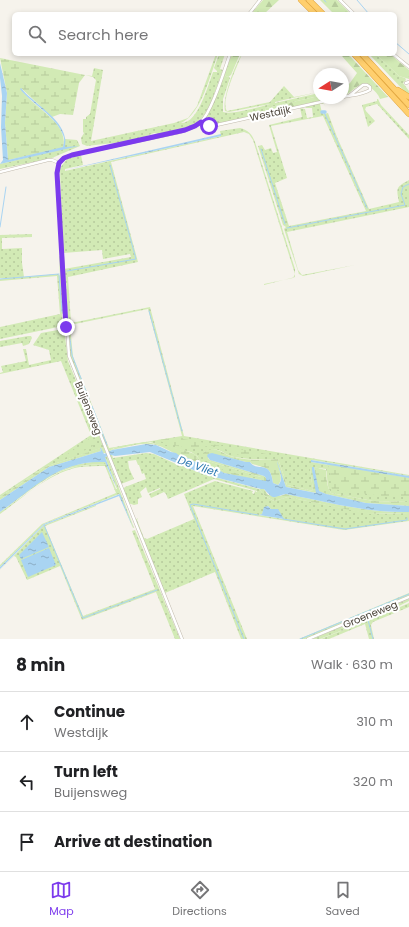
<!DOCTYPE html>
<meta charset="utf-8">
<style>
body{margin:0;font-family:Poppins,sans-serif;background:#f2f2f2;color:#202124}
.compass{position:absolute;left:313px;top:68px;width:36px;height:36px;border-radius:50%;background:#fff;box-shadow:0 2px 6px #0003;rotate:259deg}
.stop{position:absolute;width:12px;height:12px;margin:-9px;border:3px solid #7c3aed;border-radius:50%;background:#fff}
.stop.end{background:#7c3aed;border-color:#fff;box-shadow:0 1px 4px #0008}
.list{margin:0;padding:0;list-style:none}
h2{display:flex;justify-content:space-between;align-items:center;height:52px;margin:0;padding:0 16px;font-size:17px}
h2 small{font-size:13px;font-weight:400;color:#757577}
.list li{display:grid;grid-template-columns:26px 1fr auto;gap:12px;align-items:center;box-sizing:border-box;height:60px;padding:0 16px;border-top:1px solid #e0e0e0}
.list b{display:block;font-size:15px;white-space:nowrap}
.list p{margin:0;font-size:13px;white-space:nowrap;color:#757577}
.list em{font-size:13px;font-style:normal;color:#757577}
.icon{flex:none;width:22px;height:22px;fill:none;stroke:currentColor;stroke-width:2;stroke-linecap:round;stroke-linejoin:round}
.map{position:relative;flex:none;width:409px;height:639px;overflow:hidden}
.search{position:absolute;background:#fff;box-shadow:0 2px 6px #0003;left:12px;right:12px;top:12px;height:44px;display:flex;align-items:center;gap:10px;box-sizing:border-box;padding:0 14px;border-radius:6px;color:#757577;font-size:15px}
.sheet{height:232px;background:#fff}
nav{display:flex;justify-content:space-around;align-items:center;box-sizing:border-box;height:56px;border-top:1px solid #e0e0e0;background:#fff;font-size:11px;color:#757577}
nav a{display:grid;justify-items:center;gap:2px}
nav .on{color:#7c3aed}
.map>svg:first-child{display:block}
.grass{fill:url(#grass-dots);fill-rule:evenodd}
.forest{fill:url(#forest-firs)}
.wetland{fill:url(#wetland-marsh)}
.water{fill:url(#water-ripples)}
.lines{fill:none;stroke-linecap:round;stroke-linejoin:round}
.stream{stroke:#a9d4f2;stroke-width:1}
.canal{stroke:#a9d4f2;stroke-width:3.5}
.street-casing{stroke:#c2bbae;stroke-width:3.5}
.highway-casing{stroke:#e0a43c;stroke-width:6}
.street{stroke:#fff;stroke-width:2.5}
.highway{stroke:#ffcf6e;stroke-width:5}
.route{stroke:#7c3aed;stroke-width:5}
.labels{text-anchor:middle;stroke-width:4;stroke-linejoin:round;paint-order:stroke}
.street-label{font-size:10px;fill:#4b4439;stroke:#fff}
.water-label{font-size:11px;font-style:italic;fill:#2e7ab2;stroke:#fff}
</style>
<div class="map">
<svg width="409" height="639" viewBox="0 0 409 639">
<defs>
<pattern id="grass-dots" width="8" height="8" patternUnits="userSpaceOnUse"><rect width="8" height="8" fill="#d2eab5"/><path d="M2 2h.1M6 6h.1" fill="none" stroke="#b6ca9c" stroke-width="1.8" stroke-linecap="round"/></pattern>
<pattern id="forest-firs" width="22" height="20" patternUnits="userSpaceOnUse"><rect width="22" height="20" fill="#d2eab5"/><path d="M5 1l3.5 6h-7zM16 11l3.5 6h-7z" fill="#b6ca9c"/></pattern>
<pattern id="wetland-marsh" width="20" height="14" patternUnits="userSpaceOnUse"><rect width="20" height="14" fill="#d2eab5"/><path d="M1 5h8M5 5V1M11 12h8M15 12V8" fill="none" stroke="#b6ca9c"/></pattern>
<pattern id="water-ripples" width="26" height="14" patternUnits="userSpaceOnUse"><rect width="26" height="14" fill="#a9d4f2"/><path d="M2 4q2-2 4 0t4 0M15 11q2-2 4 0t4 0" fill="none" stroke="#8caec5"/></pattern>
</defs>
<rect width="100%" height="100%" fill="#f6f3ec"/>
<path class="grass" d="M216,54H218C211,73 201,115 181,123C198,124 208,85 213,72H217V71L214,68L219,54H225L220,69L223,70C216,87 209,118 192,126C182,131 169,132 159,134L154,133C133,143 109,143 87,146L82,144L81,138L84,133L83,132V119H86V117L90,114L96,80L93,77L85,75L92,76L94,68L103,70L91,141L174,123L188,118L197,106Z
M242,54C238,65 220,101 227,111L270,102L284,86L294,97L319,92L275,102V103L319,93V96L266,108L264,114L212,125L206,124L205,120L224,75L228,77V76L230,78L223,99V112C233,115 259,107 270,104L229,112L225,111C222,99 235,64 242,54Z
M369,54H376L399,76L405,78L406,80L403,83L409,91V96Z
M377,99H378L381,105L409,135V139L377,104L366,107L365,110L375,121L368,127L362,105L377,101Z
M323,103L326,107L324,104H320L322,113L324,114L328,113L337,137L369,209L399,202C396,188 396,187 409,180V207L287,232L298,270L302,275L355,265L303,276L299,274L284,229L286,227L283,225L258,146L262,145L265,150L271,148L273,153L277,152L269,125L302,117L300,108L305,109L307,118L313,117L312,108H306L304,106ZM323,116L366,211L289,226L275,183L287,178L271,126Z
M240,128C248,130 252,134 255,142L295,269V277L264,285V284L293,278L295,274L253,140L249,134L244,132L111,162L138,262L68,277L71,323L150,307L184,436L409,475V476L312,460L311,462L409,478V502L373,501L331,493C326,486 328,477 326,469L310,467L313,491L287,485L278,459C264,461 248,459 234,457C221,454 221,445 204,452L208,461L261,477V480L213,468L202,463L197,456L191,452L163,446L150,442L114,448L108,452L70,355L66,280L64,269L131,257L130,254L103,259L102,250L63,253L60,168L67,159L81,155L83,165L65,169V171L221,136L220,131ZM148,309L182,436L109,448L73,357L70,325Z
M65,139L77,140L80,146L52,158L0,169V164L66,148L64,147Z
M32,234V237L2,238V249L22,248V263L24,277L58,274L60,276L59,256L61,257L64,313L62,314L63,326L0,339V327L60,314L57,276L0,281V279L12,278H0V235Z
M58,330L63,333L65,336L68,361L106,453H103L101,448L45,467L0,497V495L91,435L61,361L0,374V373L3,372L1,366L26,361L23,349H26L29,365L51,360L49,350L33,345L41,333Z
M28,336H31L32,338L29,344L23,346L22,343L0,347V341Z
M146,453L154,454L178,465H180L203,474L259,489L265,496L274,501L288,497L372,514L409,513V521L344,530L193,506L247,639H241L215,572L165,593L135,520L138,518L137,520L144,538L147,539L194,519L184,494L215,481L253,491L252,493L254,494L255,491L257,492V491L214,479L168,499L166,494L164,492L151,498L149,494L160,489V488L148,493L146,487L140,492L142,497L138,499V504L134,505L128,503L123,489L125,487L146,479L144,473L142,474L139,465H138L136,460L128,461L129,468L134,479L121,484L110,455H112L113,458ZM268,506L271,509H278L283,519L259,515L262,514L264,509Z
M107,456L134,528H133L119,494L44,524L0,567V565L42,524L116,493L105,466C97,466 89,466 80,467C50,472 24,497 0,514V512L49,478L62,471L78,466L106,464L116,489H117L105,457Z
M96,505V506L45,526L83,616L155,589L132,531L135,530L180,639H175L156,592L82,620L60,566L27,580L16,557L14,556L0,570L44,525Z
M409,593V596L305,639H299Z
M409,599V601L399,606L400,607L409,603V607L373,622L371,625L374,639H369L365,624L329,639H321L393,610L320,639H312Z"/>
<path class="forest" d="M263,0H279L264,14H251Z
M320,0H337L351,14H334Z
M232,54H240L231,75L228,77L224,75Z
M340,54H348L388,97L380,99C378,94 375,91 371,88C360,77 354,93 343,96V89L350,83L357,73Z
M376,54H390L409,70V79L399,76Z
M319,96V98H334L264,114L266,108Z"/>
<path class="wetland" d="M0,58L85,75L79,83L73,115L60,114L52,117L21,88C31,108 70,121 63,148L8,160L5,123L7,93Z
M92,437L94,444L91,448L59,460Z
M183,437V439L272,455C262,455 245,457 235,454C229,452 225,447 218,446C210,445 204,447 197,448C188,449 165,444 157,440Z
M144,442C149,442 187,450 192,453C198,455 200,462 206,465L261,480V477L208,461L203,457V453C216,444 221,454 233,457C247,460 264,461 278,459L287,485L313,491L310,467H312L317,493L286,487L277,461C279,469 284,479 278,485L273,483C271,467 266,468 252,464L250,462H246L212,454L208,455V458L210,460L264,476L266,478L267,481L264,482L224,473C218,470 212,470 206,468C200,465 195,461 189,459C186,458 183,459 180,457C172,452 160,444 149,444C137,443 124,448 112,450L109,452C114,445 136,444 144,442Z
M100,448L101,451L49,467L0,500V497L45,467Z
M92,462H105L106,464C97,465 88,464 79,466C52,470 29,492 7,507L19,496L47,476L74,465Z
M327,464L409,478V497L382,496L332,489C329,480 333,473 327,464Z
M314,467L326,470C327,478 326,486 331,493L373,501L409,502V506L366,503L326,494L318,491Z
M259,489H264L268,495L280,496L286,494C327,502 367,513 409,512V513L369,514L288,497L274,501L265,496Z"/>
<path class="water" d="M0,63L7,93L5,123L8,160L63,147C64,143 65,139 63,135C57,117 31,103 20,89L21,88C33,103 62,118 65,138C66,141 65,144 65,147L79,146L0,164L3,160L1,127L2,96L0,78Z
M221,134V136L141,154L65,170Z
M146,444L156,445L171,452L176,453L181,457L188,458L205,467L215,471L219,470L224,473L266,481V478L264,476L210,460L207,456L208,454L212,453L246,462H250C257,473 270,458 273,483L278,485C285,479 278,469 277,461L286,487L316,493L312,470V467H314L319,491L326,494L366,503L409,506V512C367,513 327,502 286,494C272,497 275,501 264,489H261L203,474L150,452L115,456L111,455L105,457L117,489L105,462C59,460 35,487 0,512V500L49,467L101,451L100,448H101L104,454L112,450Z
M311,460L409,476V478L311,462Z
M120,494L133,528L119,496L44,525L0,569V567L44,524Z
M268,506L271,509H278L284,519L259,515L262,514L264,507Z
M42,532L49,547L21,559L19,555Z
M49,548L56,565L28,577L21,560Z"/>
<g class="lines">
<path class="stream" d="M324,0L326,2
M357,0L369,14
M395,42L409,54
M324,112L367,208
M261,149L285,224
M0,227L6,187
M287,228L405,205L401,194L403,187L409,184
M67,271L136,259L110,165
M59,275L62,312
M0,279L59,274
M149,311L182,431
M69,329L70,333
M70,339L72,355L89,399
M92,406L107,445
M283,519L345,529L407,520V518
M44,525L83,618L157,590
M368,620L373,639
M244,639L190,505L193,504L258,515
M300,639L409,594"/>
<path class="canal" d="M322,112H325"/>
<defs>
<path id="street" d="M340,0L354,14
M249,14L260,0
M393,54L409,67
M406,83L409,82
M343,97C352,95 362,95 370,90V87L367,85H363L349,96
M201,122L208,126H212L339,98
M59,163L57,177L69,356L182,639
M59,163L64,158L72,155L180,132C187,130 194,128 200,123C212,112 224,71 230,54
M0,172L48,160H52L59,163
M308,639L409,597"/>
<path id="highway" d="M301,0L315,14
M309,0L323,14
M354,54L409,114
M362,54L409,105
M398,90L409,97"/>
</defs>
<use href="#street" class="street-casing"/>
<use href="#highway" class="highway-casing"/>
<use href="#street" class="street"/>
<use href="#highway" class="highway"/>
</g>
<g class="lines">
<path class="route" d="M66,327L57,173L59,163L64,158L72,155L185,130L195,126L201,122L209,126"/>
</g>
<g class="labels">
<g class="street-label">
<text transform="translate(270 113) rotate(-12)" y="4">Westdijk</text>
<text transform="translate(89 408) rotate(68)" y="4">Buijensweg</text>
<text transform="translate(370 614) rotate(-22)" y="4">Groeneweg</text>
</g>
<g class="water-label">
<text transform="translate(198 466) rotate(19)" y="4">De Vliet</text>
</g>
</g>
</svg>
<svg class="compass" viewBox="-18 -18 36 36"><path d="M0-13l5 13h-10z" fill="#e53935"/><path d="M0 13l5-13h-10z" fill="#757577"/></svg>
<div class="stop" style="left:209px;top:126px"></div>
<div class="stop end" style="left:66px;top:327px"></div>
<div class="search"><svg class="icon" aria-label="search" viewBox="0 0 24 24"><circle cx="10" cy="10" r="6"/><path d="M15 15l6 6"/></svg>Search here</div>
</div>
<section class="sheet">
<h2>8 min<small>Walk · 630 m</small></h2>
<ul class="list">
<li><svg class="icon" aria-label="ahead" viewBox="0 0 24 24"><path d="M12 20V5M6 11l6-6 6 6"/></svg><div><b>Continue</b><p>Westdijk</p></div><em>310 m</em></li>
<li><svg class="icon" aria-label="left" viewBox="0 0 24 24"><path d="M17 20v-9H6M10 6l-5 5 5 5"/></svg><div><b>Turn left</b><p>Buijensweg</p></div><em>320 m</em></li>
<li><svg class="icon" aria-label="arrive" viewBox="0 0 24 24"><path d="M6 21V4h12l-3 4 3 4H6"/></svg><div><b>Arrive at destination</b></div></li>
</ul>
</section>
<nav>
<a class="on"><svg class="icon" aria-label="map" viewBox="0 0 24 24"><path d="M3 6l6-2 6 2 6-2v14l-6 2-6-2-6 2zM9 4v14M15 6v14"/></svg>Map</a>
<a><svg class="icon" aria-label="directions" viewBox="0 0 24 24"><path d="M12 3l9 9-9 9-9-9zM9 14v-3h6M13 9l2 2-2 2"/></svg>Directions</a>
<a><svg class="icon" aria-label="saved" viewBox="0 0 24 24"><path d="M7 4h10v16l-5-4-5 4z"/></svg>Saved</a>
</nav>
